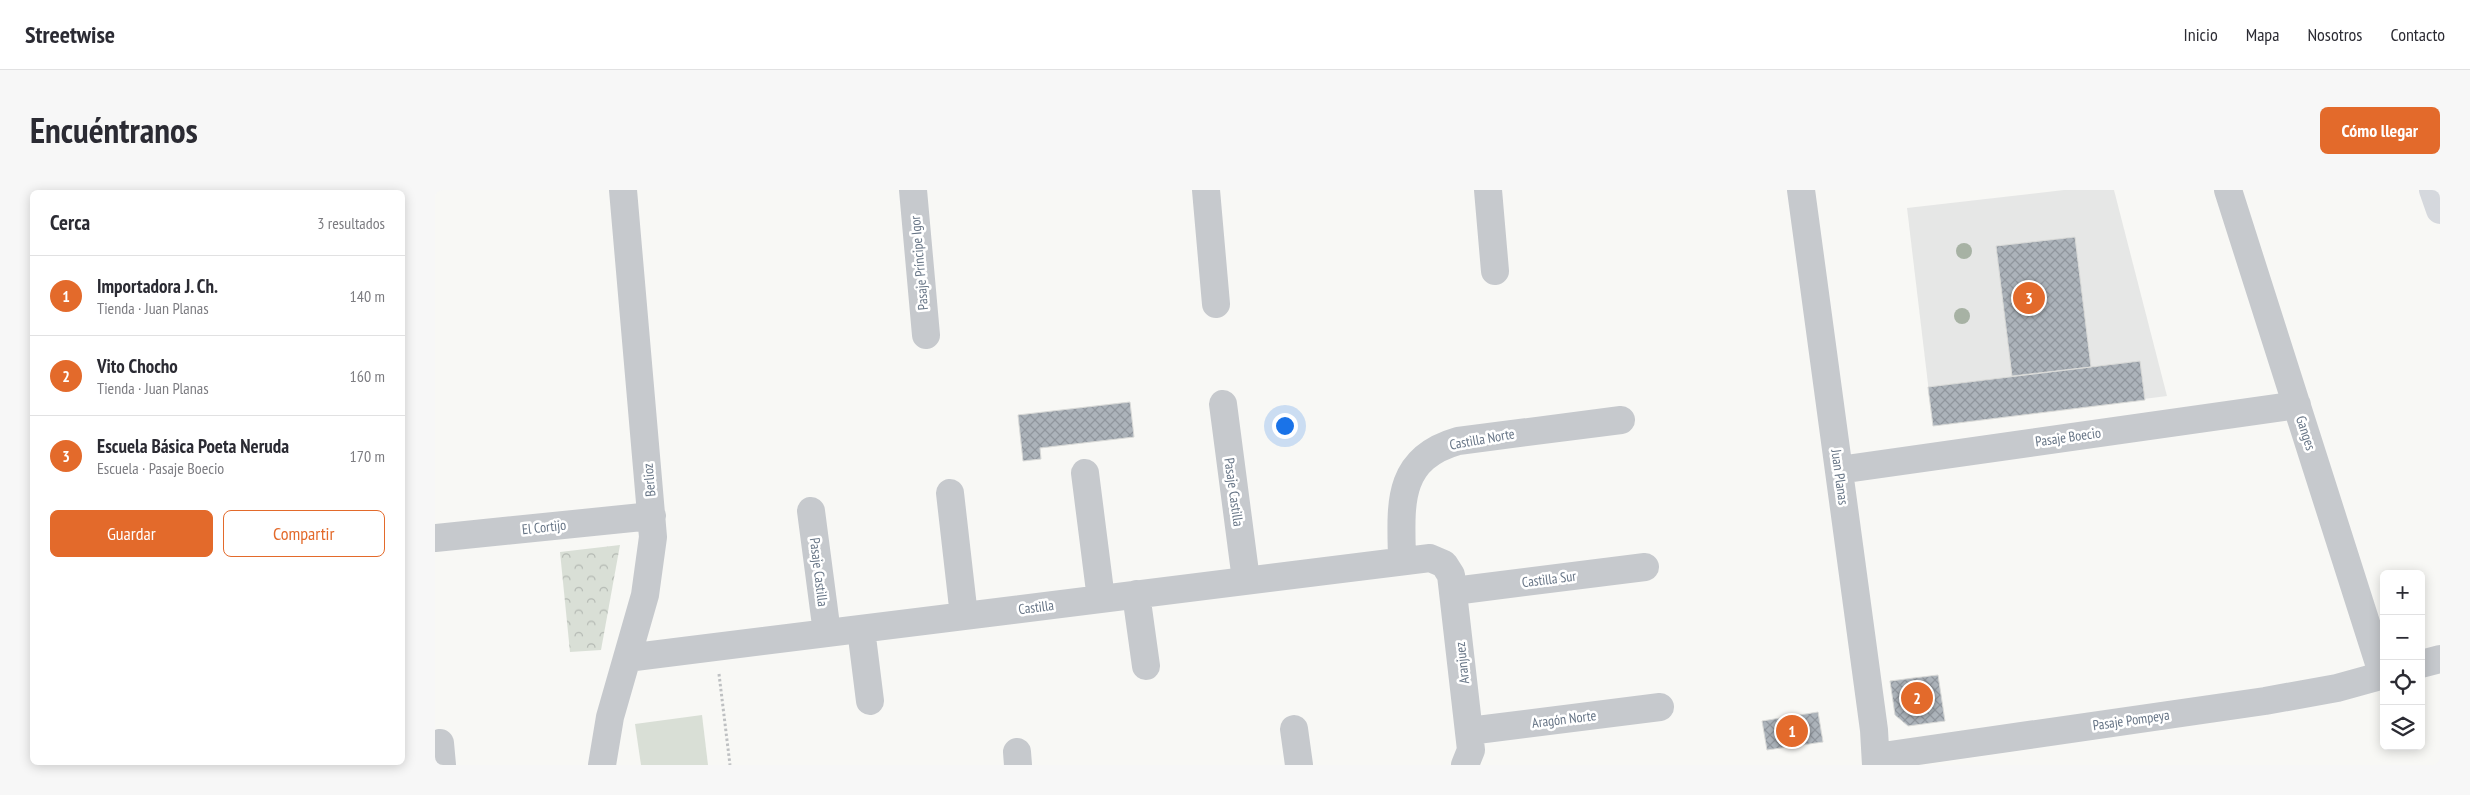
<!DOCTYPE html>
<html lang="es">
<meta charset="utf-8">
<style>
body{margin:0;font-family:"PT Sans Narrow",sans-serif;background:#f7f7f7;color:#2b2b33}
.controls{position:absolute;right:15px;bottom:15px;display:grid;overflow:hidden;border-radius:8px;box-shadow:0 2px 12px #0003}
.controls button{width:45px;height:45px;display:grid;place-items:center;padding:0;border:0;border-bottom:1px solid #e1e1e2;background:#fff;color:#2b2b33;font:25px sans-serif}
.you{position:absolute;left:849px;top:235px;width:18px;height:18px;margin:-12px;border:4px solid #fff;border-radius:50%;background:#1a73e8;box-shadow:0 0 0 8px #1a73e833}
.badge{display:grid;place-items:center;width:32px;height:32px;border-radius:50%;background:#e36a2b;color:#fff;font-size:16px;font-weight:700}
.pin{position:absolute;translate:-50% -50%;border:2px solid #fff;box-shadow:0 1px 5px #0006}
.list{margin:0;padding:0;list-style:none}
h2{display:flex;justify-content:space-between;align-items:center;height:65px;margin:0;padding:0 20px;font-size:21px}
h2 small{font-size:16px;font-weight:400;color:#7c7c81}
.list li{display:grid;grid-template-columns:32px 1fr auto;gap:15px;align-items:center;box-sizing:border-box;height:80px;padding:0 20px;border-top:1px solid #e1e1e2}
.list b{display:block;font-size:19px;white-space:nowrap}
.list p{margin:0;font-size:16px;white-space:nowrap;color:#7c7c81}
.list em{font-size:16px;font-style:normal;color:#7c7c81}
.actions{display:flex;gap:10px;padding:15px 20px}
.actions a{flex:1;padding:11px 0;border:1px solid #e36a2b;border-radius:8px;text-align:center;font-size:18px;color:#e36a2b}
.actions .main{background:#e36a2b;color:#fff}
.icon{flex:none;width:28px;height:28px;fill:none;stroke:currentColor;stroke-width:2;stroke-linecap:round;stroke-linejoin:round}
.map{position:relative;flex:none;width:2005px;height:575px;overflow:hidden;border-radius:8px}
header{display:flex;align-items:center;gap:30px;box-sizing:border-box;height:70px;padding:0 25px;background:#fff;border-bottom:1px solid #e1e1e2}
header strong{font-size:24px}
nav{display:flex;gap:28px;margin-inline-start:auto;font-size:18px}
.intro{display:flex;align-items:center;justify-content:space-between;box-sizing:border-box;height:120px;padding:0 30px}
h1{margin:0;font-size:35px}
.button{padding:12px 22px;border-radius:8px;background:#e36a2b;color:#fff;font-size:18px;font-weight:700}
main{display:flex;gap:30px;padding:0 30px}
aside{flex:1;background:#fff;border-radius:8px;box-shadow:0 2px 12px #0003}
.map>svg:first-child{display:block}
.built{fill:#e6e7e6}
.green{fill:#d9dfd6}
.park{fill:url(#park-crowns)}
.building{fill:url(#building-cross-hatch);stroke:#d9dad8}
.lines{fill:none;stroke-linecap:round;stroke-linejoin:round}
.path{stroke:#bec0c2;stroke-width:3;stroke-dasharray:2.5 2.5;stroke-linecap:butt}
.street{stroke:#c6c9cd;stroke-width:28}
.secondary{stroke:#d5d8dd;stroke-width:28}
.tree{fill:#a7b2a4}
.labels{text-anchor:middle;stroke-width:5;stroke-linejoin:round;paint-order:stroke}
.street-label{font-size:14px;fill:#677586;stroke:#fff}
</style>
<header>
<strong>Streetwise</strong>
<nav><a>Inicio</a><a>Mapa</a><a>Nosotros</a><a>Contacto</a></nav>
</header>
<div class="intro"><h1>Encuéntranos</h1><a class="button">Cómo llegar</a></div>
<main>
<aside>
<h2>Cerca<small>3 resultados</small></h2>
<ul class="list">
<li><span class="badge">1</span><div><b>Importadora J. Ch.</b><p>Tienda · Juan Planas</p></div><em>140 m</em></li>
<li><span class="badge">2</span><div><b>Vito Chocho</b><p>Tienda · Juan Planas</p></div><em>160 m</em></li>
<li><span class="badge">3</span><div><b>Escuela Básica Poeta Neruda</b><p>Escuela · Pasaje Boecio</p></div><em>170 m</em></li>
</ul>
<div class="actions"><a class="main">Guardar</a><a>Compartir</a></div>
</aside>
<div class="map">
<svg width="2005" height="575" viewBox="0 0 2005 575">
<defs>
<pattern id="park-crowns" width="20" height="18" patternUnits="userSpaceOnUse" patternTransform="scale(1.25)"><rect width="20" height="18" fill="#d9dfd6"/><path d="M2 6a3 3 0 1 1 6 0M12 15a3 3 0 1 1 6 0" fill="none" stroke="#b4b9b3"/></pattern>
<pattern id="building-cross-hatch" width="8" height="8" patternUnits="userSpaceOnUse" patternTransform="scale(1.25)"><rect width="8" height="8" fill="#acb3ba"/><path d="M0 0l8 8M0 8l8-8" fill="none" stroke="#90969d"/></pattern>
</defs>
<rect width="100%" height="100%" fill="#f8f8f5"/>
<path class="built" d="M1629,0H1679L1732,206L1498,236L1472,18Z"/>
<path class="green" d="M267,525L273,575H206L200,534Z"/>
<path class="park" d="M185,355L166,460L135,462L125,362Z"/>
<path class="building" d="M1640,47L1656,177L1577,186L1561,56Z
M1705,171L1710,210L1498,236L1493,197Z
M695,212L699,247L605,258L606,269L588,271L583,225Z
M1503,485L1510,531L1473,536L1460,525L1455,491Z
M1383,522L1388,552L1332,560L1327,531Z"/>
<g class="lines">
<path class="path" d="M284,484L295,575"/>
<path class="street" d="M478,0L491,145
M771,0L781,114
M1053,0L1060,81
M1366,0L1439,540L1441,575
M1793,0L1948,486
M788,214L811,390
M1404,280L1862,215
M650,283L666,409
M515,303L529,426
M376,321L392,443
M0,348L217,326
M967,370C966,316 960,269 1023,251L1186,230
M1019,401L1210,377
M701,404L711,476
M426,439L435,511
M192,468L995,368L1009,374L1016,385L1036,560L1030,575
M1986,474L2005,469
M859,539L864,575
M1034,541L1225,517
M5,553L7,575
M582,562L583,575
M1441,567L1830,511L1902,498L1949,485
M167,575L175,527L210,405L218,347L188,0"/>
<path class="secondary" d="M1998,0L2005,20"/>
</g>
<g class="tree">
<circle cx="1529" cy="61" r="8"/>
<circle cx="1527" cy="126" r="8"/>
</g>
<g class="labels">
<g class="street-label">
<text transform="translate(484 73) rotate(-95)" y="5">Pasaje Príncipe Igor</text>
<text transform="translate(1871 243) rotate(72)" y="5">Ganges</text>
<text transform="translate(1633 247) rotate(-8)" y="5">Pasaje Boecio</text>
<text transform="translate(1047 249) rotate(-10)" y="5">Castilla Norte</text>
<text transform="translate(1405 287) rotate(82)" y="5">Juan Planas</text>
<text transform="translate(214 290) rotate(-95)" y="5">Berlioz</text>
<text transform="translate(799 302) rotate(82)" y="5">Pasaje Castilla</text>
<text transform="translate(109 337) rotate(-6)" y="5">El Cortijo</text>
<text transform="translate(384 382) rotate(83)" y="5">Pasaje Castilla</text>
<text transform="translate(1114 389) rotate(-7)" y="5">Castilla Sur</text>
<text transform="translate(601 417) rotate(-7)" y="5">Castilla</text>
<text transform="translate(1027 473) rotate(-96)" y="5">Aranjuez</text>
<text transform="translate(1129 529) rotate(-7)" y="5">Aragón Norte</text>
<text transform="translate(1696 530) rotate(-8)" y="5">Pasaje Pompeya</text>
</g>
</g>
</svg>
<div class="controls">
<button>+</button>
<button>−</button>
<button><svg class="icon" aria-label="locate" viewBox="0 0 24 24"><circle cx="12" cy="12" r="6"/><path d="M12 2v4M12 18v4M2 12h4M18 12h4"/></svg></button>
<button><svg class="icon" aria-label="layers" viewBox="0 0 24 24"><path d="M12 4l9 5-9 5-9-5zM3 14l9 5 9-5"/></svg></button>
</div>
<div class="you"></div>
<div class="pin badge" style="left:1357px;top:541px">1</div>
<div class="pin badge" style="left:1482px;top:508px">2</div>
<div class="pin badge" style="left:1594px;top:108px">3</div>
</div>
</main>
